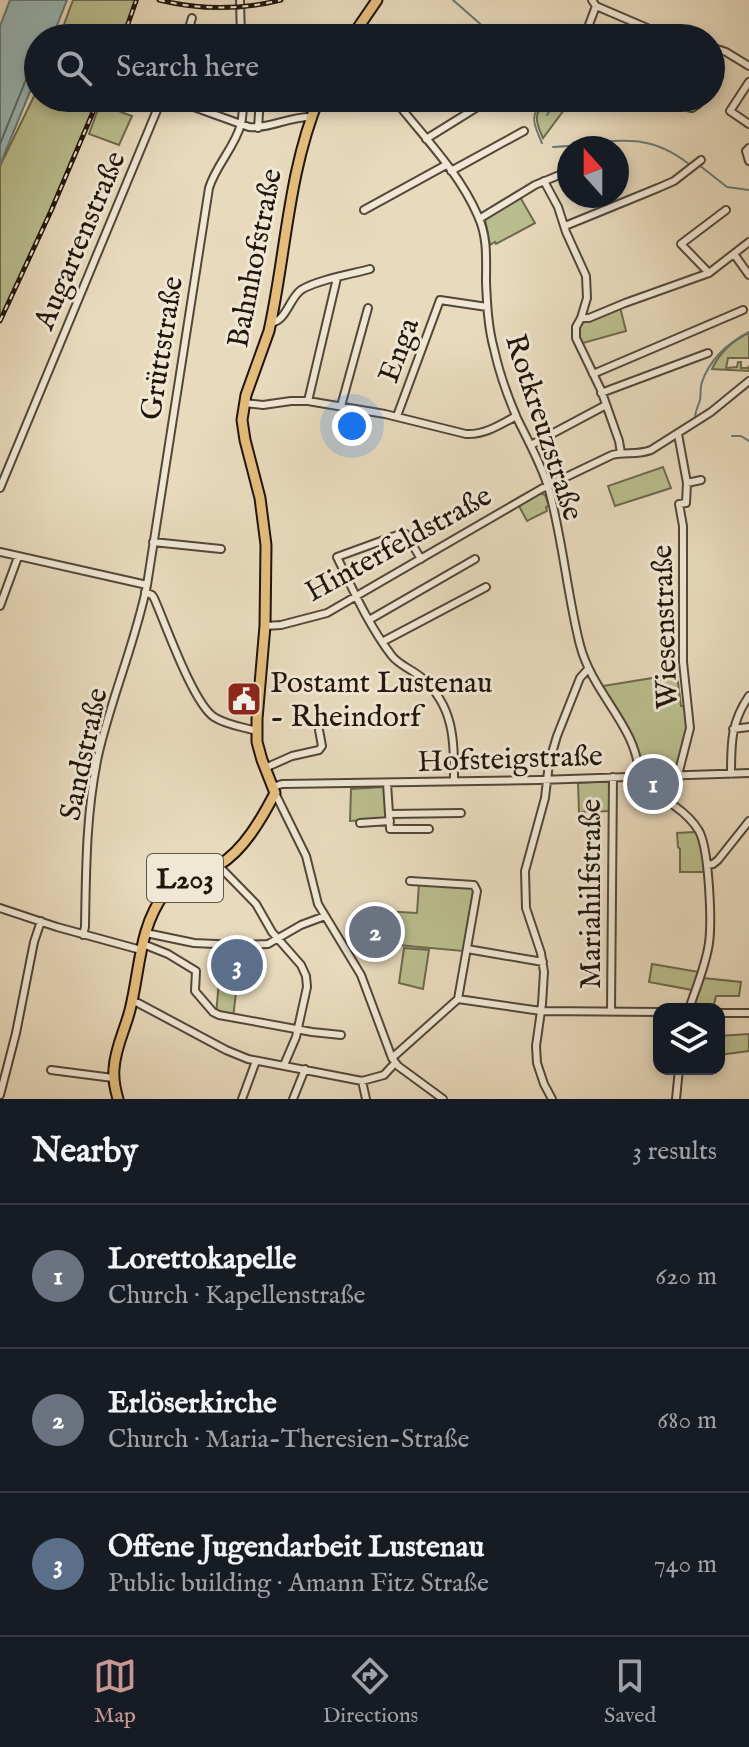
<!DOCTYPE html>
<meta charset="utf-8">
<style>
body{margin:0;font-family:"IM FELL English",serif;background:#242831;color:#f1f3f6}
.controls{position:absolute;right:24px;bottom:24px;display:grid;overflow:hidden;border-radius:16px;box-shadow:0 4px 12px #0003}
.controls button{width:72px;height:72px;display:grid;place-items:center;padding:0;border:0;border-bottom:2px solid #363941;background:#171b24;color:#f1f3f6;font:40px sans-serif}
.compass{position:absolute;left:557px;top:136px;width:72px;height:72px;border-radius:50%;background:#171b24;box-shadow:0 4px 12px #0003;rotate:339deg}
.you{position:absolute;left:352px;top:426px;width:28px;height:28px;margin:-20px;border:6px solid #fff;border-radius:50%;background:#1a73e8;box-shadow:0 0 0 12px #1a73e833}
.badge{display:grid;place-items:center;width:52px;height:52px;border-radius:50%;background:#c59692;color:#fff;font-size:26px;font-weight:700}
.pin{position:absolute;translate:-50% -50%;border:4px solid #fff;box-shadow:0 2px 8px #0006}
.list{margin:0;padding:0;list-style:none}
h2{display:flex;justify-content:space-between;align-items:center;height:104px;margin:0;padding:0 32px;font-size:34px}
h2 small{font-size:26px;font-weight:400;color:#9ea1a6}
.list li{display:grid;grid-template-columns:52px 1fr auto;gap:24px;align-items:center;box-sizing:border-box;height:144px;padding:0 32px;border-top:2px solid #363941}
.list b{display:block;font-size:30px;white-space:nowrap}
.list p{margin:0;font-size:26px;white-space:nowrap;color:#9ea1a6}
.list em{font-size:26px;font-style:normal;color:#9ea1a6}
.icon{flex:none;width:44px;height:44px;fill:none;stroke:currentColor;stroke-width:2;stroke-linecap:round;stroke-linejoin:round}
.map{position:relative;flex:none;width:749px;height:1099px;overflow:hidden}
.search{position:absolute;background:#171b24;box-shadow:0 4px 12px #0003;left:24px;right:24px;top:24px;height:88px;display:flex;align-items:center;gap:20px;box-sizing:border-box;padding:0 28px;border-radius:44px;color:#9ea1a6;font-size:30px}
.sheet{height:536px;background:#171b24}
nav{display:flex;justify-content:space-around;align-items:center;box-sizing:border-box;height:112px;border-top:2px solid #363941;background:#171b24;font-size:22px;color:#9ea1a6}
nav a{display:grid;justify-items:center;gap:4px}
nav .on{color:#c59692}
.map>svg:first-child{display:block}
.green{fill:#babe8e;stroke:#6d6a4d;stroke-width:2}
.water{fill:#99b9b9;stroke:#697874;stroke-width:2}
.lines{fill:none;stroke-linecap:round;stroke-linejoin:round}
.shore{stroke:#5c6862;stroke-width:2}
.stream{stroke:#697874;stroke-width:2}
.minor-casing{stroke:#524738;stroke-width:10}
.primary-casing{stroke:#20160c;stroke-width:13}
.minor{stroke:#f0e7d4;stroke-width:6}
.primary{stroke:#e4bd7e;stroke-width:9}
.rail-casing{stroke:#20160c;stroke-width:5}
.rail{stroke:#f0e7d4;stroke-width:2;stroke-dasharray:6;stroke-linecap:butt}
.labels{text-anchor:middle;stroke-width:6;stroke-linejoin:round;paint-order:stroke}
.shield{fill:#f0e7d4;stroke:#5e5548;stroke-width:2}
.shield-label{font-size:28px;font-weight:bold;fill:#20160c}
.street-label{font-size:30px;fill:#20160c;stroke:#f0e7d4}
.poi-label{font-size:30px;fill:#20160c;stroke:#f0e7d4;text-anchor:start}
</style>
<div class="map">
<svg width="749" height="1099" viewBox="0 0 749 1099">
<rect width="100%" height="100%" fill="#e8dabd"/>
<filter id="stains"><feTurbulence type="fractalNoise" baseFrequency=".0025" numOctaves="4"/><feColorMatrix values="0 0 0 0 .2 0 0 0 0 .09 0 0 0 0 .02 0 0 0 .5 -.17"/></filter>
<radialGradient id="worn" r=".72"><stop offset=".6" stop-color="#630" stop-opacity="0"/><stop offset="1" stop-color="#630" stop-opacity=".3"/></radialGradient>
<path class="green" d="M73,0H138L122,38H59Z
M38,88V98H98L10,303L0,321V166Z
M548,98H573L543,138C534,119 534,113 548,98Z
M100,104L132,116L119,145L89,134Z
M520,197L535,223L496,244L495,242L490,245L485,219Z
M620,307L626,331L583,343L581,342L578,333L582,323Z
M749,333V358H728L726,368L737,367L738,362H741V368H748L749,366V371L712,369C720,352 732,341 749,333Z
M663,467L671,488L615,506L608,486Z
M540,493L545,495L549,506L546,507L547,511L527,521L519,506Z
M677,674L681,706H688L690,730L678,775L639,776L637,756L597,687Z
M609,781L610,811L579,812L578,783Z
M384,787L386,819L350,821L351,789Z
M695,832L698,834L703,845L705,872H680V849L678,847L677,833Z
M419,883L474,886L463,951L398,945L391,928L393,921L389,919L384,921L383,911L417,913Z
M404,948L429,950L423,989L399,983Z
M652,964L699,972L692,990L649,982Z
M703,978L741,982L739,996H716L713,1009H696L694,1006Z
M219,982L237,984L233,1018L216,1014Z
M749,1034V1051L719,1055V1036Z"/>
<path class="water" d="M10,0H67L52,38H38V72L0,165V26Z"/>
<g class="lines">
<path class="shore" d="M0,144L27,77L32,73L38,72"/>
<path class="stream" d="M453,0L494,36
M547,115L559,98
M542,143C533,123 529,116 545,98
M553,147C607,144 643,127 690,165H693
M699,165L727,187L749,190
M695,418C695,411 698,407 700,400C701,394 700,388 702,382C710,359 728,343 749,332
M732,436H741L749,441"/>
<defs>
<path id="minor" d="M240,0L241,38
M592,0L596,6L652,30L674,38
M357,28C369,31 384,36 396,36C411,35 414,28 428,38
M186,38L192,18
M270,38L271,30L281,38
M584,38L596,6
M711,47L726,52L749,66
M749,82L730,111L749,124
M169,98L249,127C270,129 290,116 312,117
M393,98C423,136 459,172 478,216C488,238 486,259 486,282C487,305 488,327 494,349C499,372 507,395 517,418C528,441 542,465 549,490C563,541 567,594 580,645C593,695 638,727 639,776
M645,98L692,108L698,104L699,98
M258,128L260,98
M426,139L492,98
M749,148L746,151L749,161
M451,171L524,131
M544,181L558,207L566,232L586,276L587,298L581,318L576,327V338L601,390L619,441L621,453
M364,210L446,165
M479,219L535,185L569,171
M565,226L658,188L674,181L701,160
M734,254L749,275
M709,273L681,244L726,210
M581,318H589L625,303L709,273L749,242
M271,323C287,320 289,299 301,290C316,280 352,274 370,269
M593,374L743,310
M601,393L708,353
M308,401L337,278
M244,403L263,405L291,401H308L385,414L466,434C484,435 500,425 516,416
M341,406L368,308
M397,416L440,300L487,307
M678,434L687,483L701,480
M531,445L606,405
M0,488L162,98
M153,542L221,549
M0,552L147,585
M421,559L406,534L403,533L337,557C353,590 369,626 392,656C399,665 413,670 422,678C455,707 454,742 454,781
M145,592L152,595L154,598C166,625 193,703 214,717C226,725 243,727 257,731
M0,606L18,557
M369,620L475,559
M265,626L281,625L327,613L541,489L612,455C625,452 638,455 651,450L711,412L749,381
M382,642L486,587
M733,729L749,727
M265,768L292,756L319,750L322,746L319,730
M731,774C731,743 731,722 749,696
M678,775L690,728L683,662V526L679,504L686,503L687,483
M387,783L390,829H429
M273,787L282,784L539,780L749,773
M645,789C665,799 687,811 699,831C709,849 712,921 709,943C706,965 696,988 689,1009
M275,793L306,856L318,904L361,975L392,1058L398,1066L443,1099
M389,814L461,813
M360,823L390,821
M218,865L256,904L272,932L301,965L306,976L307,987L296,1037L284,1065
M707,865L713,864L718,860L749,821
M410,881L474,885L477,891L458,999
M0,908L57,927L141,950
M146,933L194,943L237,945L268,944L301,925L325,916
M83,935L85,927C86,870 86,813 98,756C111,698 135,644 147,585L209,188C216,165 235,147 241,124C243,116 243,107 243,98
M143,944L168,954L196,971L195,991L213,1012L219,1015L312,1032L341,1035
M467,949L543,962
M132,1001L138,1003L226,1050L248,1059L362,1081L384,1075L395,1063
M611,1011L613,777
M719,1013H749
M392,1058L458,999L541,1011L659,1012
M51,1070L113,1078
M362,1081L366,1099
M0,1095L16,1033L34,942L41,921
M242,1099L256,1061
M293,1099L305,1069
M552,1099L544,1084L537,1063L536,1046L542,1004L544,972L541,953L526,908L525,871L545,798L549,763L557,736L580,678L588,669
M676,1099L679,1069"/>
<path id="primary" d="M351,38L377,0
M118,1099C115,1089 113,1080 114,1069C115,1048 125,1030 130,1010C140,971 139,926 165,893C179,876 201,875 219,865C244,850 262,818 275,793L262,760L257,742V719L265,626L266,545L260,498L245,440L242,420L246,395L269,331C286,254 288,172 319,98"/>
</defs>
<use href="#minor" class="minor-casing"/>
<use href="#primary" class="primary-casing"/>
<use href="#minor" class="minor"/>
<use href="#primary" class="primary"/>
<defs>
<path id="rail" d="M159,0C200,10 241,10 281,0
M123,38L136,1
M0,321L51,211L99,98"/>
</defs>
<use href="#rail" class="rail-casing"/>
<use href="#rail" class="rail"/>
</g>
<defs>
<symbol id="civic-square" viewBox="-11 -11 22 22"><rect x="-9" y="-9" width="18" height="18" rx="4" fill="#8f2418" stroke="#f0e7d4"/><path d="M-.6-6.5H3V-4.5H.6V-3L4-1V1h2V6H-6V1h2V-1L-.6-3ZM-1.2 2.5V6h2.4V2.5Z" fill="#fff"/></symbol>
</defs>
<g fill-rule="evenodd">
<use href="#civic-square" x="224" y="679" width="40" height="40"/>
</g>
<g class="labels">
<rect class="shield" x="147" y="854" width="76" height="48" rx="6"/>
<g class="shield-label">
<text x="185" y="888">L203</text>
</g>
<g class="street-label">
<text transform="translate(79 240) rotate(-67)" y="10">Augartenstraße</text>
<text transform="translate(254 258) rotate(-79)" y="10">Bahnhofstraße</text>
<text transform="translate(161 348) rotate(-81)" y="10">Grüttstraße</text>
<text transform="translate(398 350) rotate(-70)" y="10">Enga</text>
<text transform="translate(545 427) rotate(72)" y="10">Rotkreuzstraße</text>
<text transform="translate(398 543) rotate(-29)" y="10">Hinterfeldstraße</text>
<text transform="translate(664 627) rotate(-92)" y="10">Wiesenstraße</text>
<text transform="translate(83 754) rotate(-78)" y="10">Sandstraße</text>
<text transform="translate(510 758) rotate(-2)" y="10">Hofsteigstraße</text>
<text transform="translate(590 894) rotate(-90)" y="10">Mariahilfstraße</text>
</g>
<g class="poi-label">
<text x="270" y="692">Postamt Lustenau<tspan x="270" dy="34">- Rheindorf</tspan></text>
</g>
</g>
<rect width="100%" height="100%" filter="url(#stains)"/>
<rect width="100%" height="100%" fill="url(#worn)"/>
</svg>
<div class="controls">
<button><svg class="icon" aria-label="layers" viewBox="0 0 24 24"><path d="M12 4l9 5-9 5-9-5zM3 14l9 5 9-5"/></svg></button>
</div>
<svg class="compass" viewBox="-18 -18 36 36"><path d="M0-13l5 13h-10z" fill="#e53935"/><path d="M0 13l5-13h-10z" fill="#9ea1a6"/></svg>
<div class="you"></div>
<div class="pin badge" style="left:653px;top:784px;background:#6b7280">1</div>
<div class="pin badge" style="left:375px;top:932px;background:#6b7280">2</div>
<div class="pin badge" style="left:237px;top:965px;background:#5c6f8a">3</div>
<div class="search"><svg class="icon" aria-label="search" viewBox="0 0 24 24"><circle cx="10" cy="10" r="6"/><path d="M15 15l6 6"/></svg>Search here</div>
</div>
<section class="sheet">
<h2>Nearby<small>3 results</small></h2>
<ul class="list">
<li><span class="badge" style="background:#6b7280">1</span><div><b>Lorettokapelle</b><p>Church · Kapellenstraße</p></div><em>620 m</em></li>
<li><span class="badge" style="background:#6b7280">2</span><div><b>Erlöserkirche</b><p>Church · Maria-Theresien-Straße</p></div><em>680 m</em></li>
<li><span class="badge" style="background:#5c6f8a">3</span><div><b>Offene Jugendarbeit Lustenau</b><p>Public building · Amann Fitz Straße</p></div><em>740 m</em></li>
</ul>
</section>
<nav>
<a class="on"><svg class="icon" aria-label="map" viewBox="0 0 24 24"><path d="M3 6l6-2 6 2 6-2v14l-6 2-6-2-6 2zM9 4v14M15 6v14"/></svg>Map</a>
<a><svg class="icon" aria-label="directions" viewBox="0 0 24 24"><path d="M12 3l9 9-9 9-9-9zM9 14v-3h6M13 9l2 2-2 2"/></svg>Directions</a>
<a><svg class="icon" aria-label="saved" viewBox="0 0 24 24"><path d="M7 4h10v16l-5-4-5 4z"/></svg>Saved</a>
</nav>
